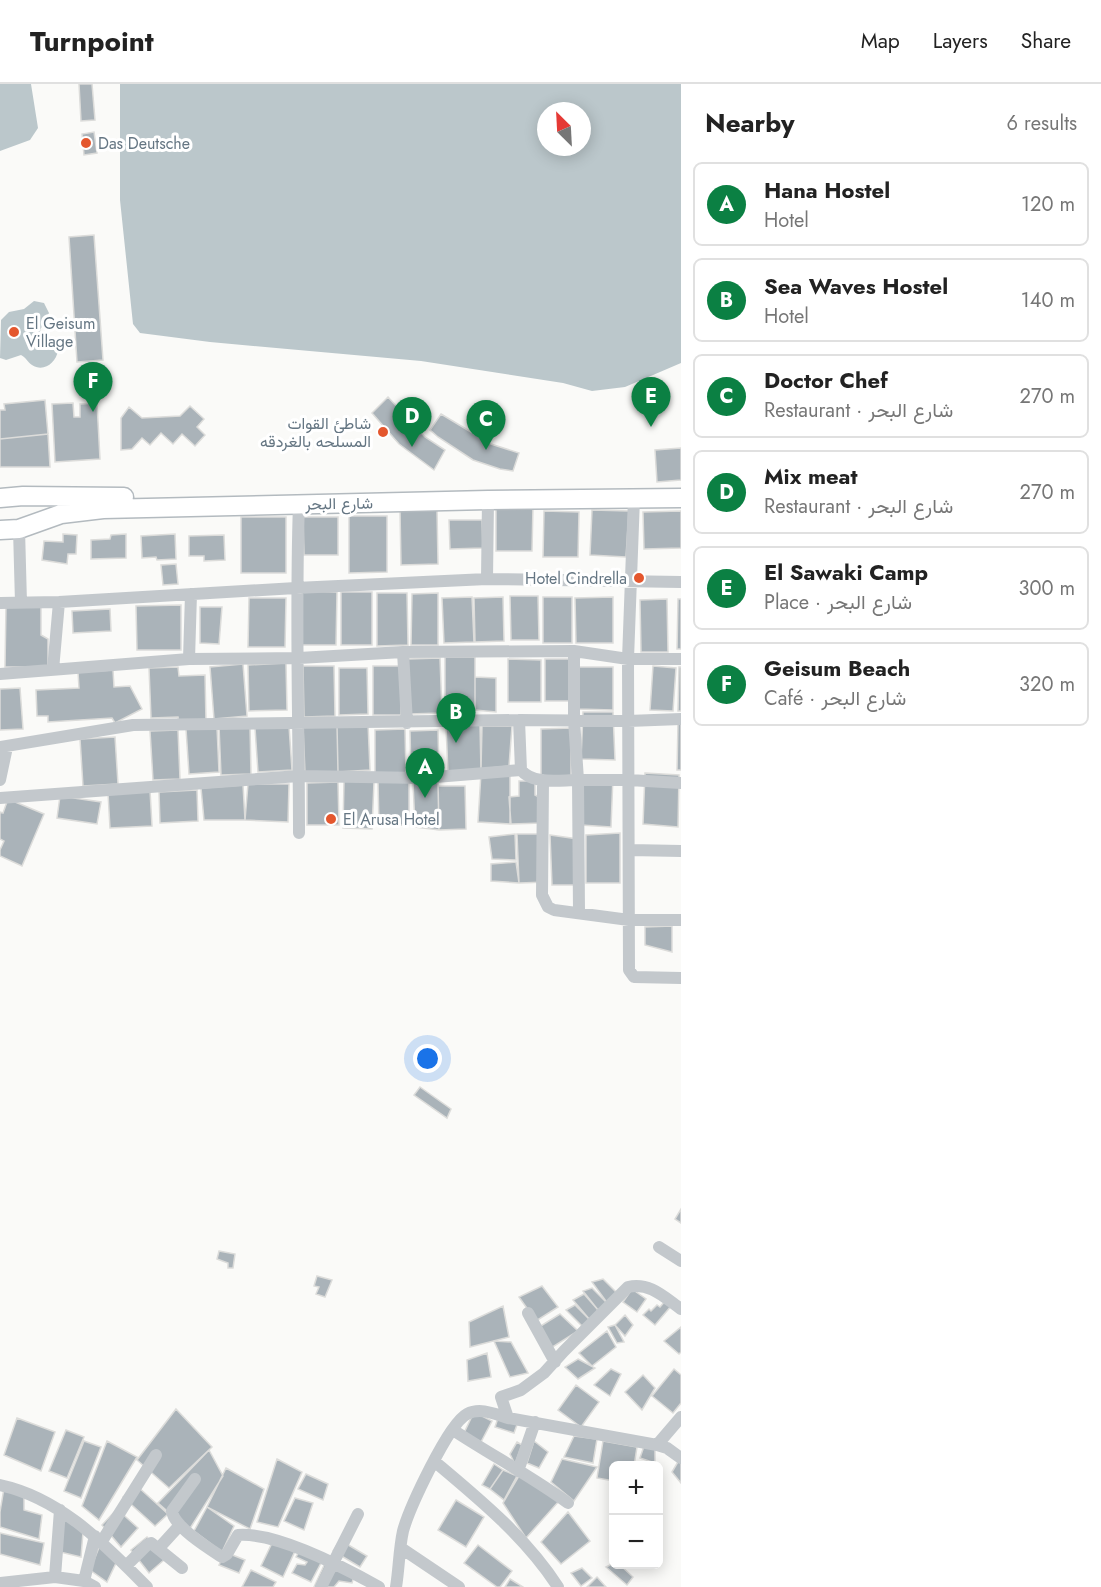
<!DOCTYPE html>
<meta charset="utf-8">
<style>
body{margin:0;font-family:Jost,Vazirmatn,sans-serif;background:#f2f2f2;color:#222}
.controls{position:absolute;right:18px;bottom:18px;display:grid;overflow:hidden;border-radius:9px;box-shadow:0 3px 15px #0003}
.controls button{width:54px;height:54px;display:grid;place-items:center;padding:0;border:0;border-bottom:2px solid #e0e0e0;background:#fff;color:#222;font:30px sans-serif}
.compass{position:absolute;left:537px;top:18px;width:54px;height:54px;border-radius:50%;background:#fff;box-shadow:0 3px 15px #0003;rotate:336deg}
.you{position:absolute;left:428px;top:975px;width:21px;height:21px;margin:-15px;border:4px solid #fff;border-radius:50%;background:#1a73e8;box-shadow:0 0 0 9px #1a73e833}
.badge{display:grid;place-items:center;width:39px;height:39px;border-radius:50%;background:#0b8043;color:#fff;font-size:20px;font-weight:700}
.pin{position:absolute;translate:-50% -50px;filter:drop-shadow(0 2px 3px #0008)}
.pin::after{content:'';position:absolute;top:32px;width:21px;height:18px;background:inherit;clip-path:polygon(0 0,100% 0,50% 100%)}
.list{margin:0;padding:0;list-style:none}
h2{display:flex;justify-content:space-between;align-items:center;height:78px;margin:0;padding:0 24px;font-size:26px}
h2 small{font-size:20px;font-weight:400;color:#767676}
.list li{display:grid;grid-template-columns:39px 1fr auto;gap:18px;align-items:center;box-sizing:border-box;height:84px;margin:0 12px 12px;padding:0 12px;border:2px solid #e0e0e0;border-radius:9px}
.list b{display:block;font-size:22px;white-space:nowrap}
.list p{margin:0;font-size:20px;white-space:nowrap;color:#767676}
.list em{font-size:20px;font-style:normal;color:#767676}
.map{position:relative;flex:none;width:681px;height:1503px;overflow:hidden}
header{display:flex;align-items:center;gap:36px;box-sizing:border-box;height:84px;padding:0 30px;background:#fff;border-bottom:2px solid #e0e0e0}
header strong{font-size:28px}
nav{display:flex;gap:33px;margin-inline-start:auto;font-size:21px}
main{display:flex}
aside{flex:1;background:#fff}
.map>svg:first-child{display:block}
.water{fill:#bbc7cb;fill-rule:evenodd}
.building{fill:#aab3b9;stroke:#dcdcda;stroke-width:1.5}
.lines{fill:none;stroke-linecap:round;stroke-linejoin:round}
.secondary-casing{stroke:#b3babf;stroke-width:21}
.street{stroke:#c3c8cc;stroke-width:12}
.secondary{stroke:#fff;stroke-width:18}
.poi-dot{fill:#e4572e;stroke:#fff;stroke-width:2}
.labels{text-anchor:middle;stroke-width:6;stroke-linejoin:round;paint-order:stroke}
.poi-label{font-size:16px;fill:#657683;stroke:#fff;text-anchor:start}
.street-label{font-size:16px;fill:#657683;stroke:#fff}
</style>
<header>
<strong>Turnpoint</strong>
<nav><a>Map</a><a>Layers</a><a>Share</a></nav>
</header>
<main>
<div class="map">
<svg width="681" height="1503" viewBox="0 0 681 1503">
<rect width="100%" height="100%" fill="#fafaf8"/>
<path class="water" d="M0,0H31L38,44L30,56L0,67Z
M120,0H681V279L625,303L592,307L563,299L421,277L210,258L140,249L133,240L120,116ZM546,27H582V63H546Z
M34,217L44,219L49,229L40,246L41,248L46,249L55,260L58,267C56,278 44,289 32,281C27,278 27,274 21,271L6,276L0,274L1,236L9,228L24,225Z"/>
<path class="building" d="M79,0H92L95,36L81,37Z
M94,48L97,69L84,71L82,50Z
M94,151L103,276L77,278L69,153Z
M388,313L425,353L445,366L434,386L399,360L372,329Z
M45,316L48,350L0,355V326H5L4,320Z
M73,319L74,333H80V320L97,319L100,375L55,378L52,320Z
M190,322L204,335L197,343L205,351L195,362L182,350L173,360L161,349L150,361L142,354L132,365L121,366V334L129,323L142,334L180,332Z
M441,330L491,360L519,369L513,387L500,385L473,376L438,353L430,346Z
M48,350L50,383H0V355Z
M681,364V396L657,398L655,366Z
M496,422H533L532,467H496Z
M437,425L438,480L401,481L400,426Z
M592,426L629,427L626,473L590,471Z
M544,427L579,428L578,473H543Z
M681,427V464L644,465L643,428Z
M349,432H387V488L349,489Z
M241,433H286V489H241Z
M303,433H338V471H304Z
M449,436H482L483,464L450,465Z
M63,450L77,451L76,470H68L67,480L42,476L44,457L63,458Z
M126,450V474L91,475V456L110,455L111,451Z
M175,450L176,475L157,476L156,473L142,474L141,452Z
M224,451L225,476L204,477V472H189V452Z
M176,480L178,500L163,501L161,481Z
M302,507L337,508L336,561H301Z
M341,508H372V561H341Z
M377,509H407L408,561L377,562Z
M438,509V561H411L412,510Z
M510,512H538L539,556H511Z
M472,513L474,558L444,559L442,514Z
M503,513L504,557L475,558L474,514Z
M543,513H572V559H543Z
M613,513V559H576L575,514Z
M249,514H286L285,563H248Z
M667,515L668,568H641L640,516Z
M678,515H681V565H677Z
M41,521V551L48,555V583H5L6,522Z
M181,521V566H137L136,522Z
M200,523H222L219,560L200,559Z
M110,525L111,547L73,549L72,527Z
M445,573H475V626L445,627Z
M440,574L442,629L409,630L408,575Z
M508,575L541,576V618H508Z
M545,575H571V617H545Z
M286,579L287,626L249,627L248,581Z
M243,580L247,632L214,635L210,583Z
M303,582H334L335,632L304,633Z
M373,582H401V631H373Z
M653,582L676,584L673,627L650,626Z
M178,583L179,592L205,591L206,638L179,639L178,633L151,634L149,584Z
M577,583H613V626L577,625Z
M679,583H681V627H678Z
M339,584H367L368,630L339,631Z
M113,586L114,603L130,602L142,625L115,639L112,634L48,638V632H37L36,606L79,604L78,588Z
M475,593L496,594V628L475,626Z
M20,604L23,645L0,646V605Z
M583,628H613L615,676L581,675Z
M678,638H681V686H677Z
M368,639L370,686L338,688L337,641Z
M250,641L251,690L221,691L219,642Z
M337,641L338,688L305,689L303,642Z
M480,641L481,687L448,689L446,642Z
M289,642L292,686L258,688L255,644Z
M482,642H512L509,682L481,685Z
M217,643L219,688L189,690L186,645Z
M571,644V692H541V645Z
M405,645L406,691L375,692V646Z
M178,646L180,695L153,696L150,647Z
M438,646L439,689L411,690L410,647Z
M115,653L118,700L83,702L80,655Z
M481,689H510V740L478,738Z
M645,689L679,691L678,743L643,740Z
M582,691L613,692L611,743L581,741Z
M344,697L374,698L372,745L343,744Z
M409,697V741L379,742L378,698Z
M438,697L439,746L415,743L413,698Z
M519,697H535V711L541,714L542,739L511,740L509,713L519,712Z
M338,698L339,741H307V699Z
M248,700H289L288,738L245,736Z
M243,701L245,736H204L201,704Z
M438,702H465L466,745L439,746Z
M150,706L152,742L110,744L108,709Z
M197,706L198,737L160,739L159,708Z
M60,712L101,718L97,740L57,734Z
M8,715L44,730L22,782L0,772V766L4,757L0,755V728L3,729Z
M620,749V799H586V751Z
M515,750L516,776L492,775L489,753Z
M517,750H540L547,798L519,799Z
M550,751L578,755L577,801H552Z
M516,778L519,799L491,797V780Z
M672,842V868L645,861V843Z
M420,1003L451,1025L447,1034L414,1011Z
M681,1125V1139L675,1135Z
M219,1167L235,1170L233,1184H228V1179L217,1175Z
M317,1192L332,1196L325,1213L316,1210L319,1203L314,1202Z
M603,1195L619,1211L608,1220L592,1198Z
M542,1202L558,1223L536,1237L519,1213Z
M592,1204L608,1220L598,1226L583,1207Z
M632,1205L646,1215L637,1228L623,1218Z
M584,1210L598,1226L590,1236L573,1216Z
M666,1216L672,1221L655,1241L643,1231L649,1225L651,1227L657,1221L660,1223Z
M575,1221L590,1236L582,1242L566,1226Z
M503,1222L509,1253L470,1263L469,1238Z
M560,1230L578,1247L551,1264L539,1243Z
M625,1231L633,1241L625,1252L615,1241Z
M615,1241L624,1258L617,1259L608,1243Z
M681,1243V1268L679,1270L664,1257Z
M607,1247L616,1263L592,1282L579,1269Z
M494,1257L511,1258L528,1289L510,1293Z
M487,1269L491,1293L468,1297L467,1276Z
M578,1275L595,1284L578,1295L565,1283Z
M611,1285L621,1290L610,1312L594,1301Z
M674,1285L681,1291V1319L673,1329L652,1312Z
M643,1291L655,1304L642,1326L625,1308Z
M576,1301L599,1318L581,1343L558,1326Z
M176,1325L212,1363L169,1404L137,1376Z
M474,1328L492,1337L481,1358L464,1349Z
M499,1331L518,1338L514,1349L495,1343Z
M17,1334L55,1348L41,1387L4,1371Z
M66,1346L84,1353L67,1394L49,1387Z
M574,1352L597,1355L593,1379L564,1373Z
M84,1357L101,1363L81,1414L64,1407Z
M107,1357L137,1373L99,1436L82,1422Z
M534,1357L548,1368L539,1384L527,1379Z
M603,1357L637,1363L634,1382H614V1397L597,1394Z
M517,1358L522,1361L515,1380L510,1370Z
M644,1362L655,1365V1379L640,1374Z
M209,1366L223,1392L189,1446L158,1419Z
M277,1375L302,1388L278,1443L257,1438Z
M562,1375L597,1383L574,1417L551,1398Z
M679,1376L681,1378V1399L672,1388Z
M494,1380L503,1386L490,1405L482,1401Z
M226,1384L264,1405L250,1445L207,1423Z
M503,1386L517,1392L504,1416L490,1405Z
M306,1390L328,1400L323,1416L298,1405Z
M520,1390L560,1416L526,1454L503,1419Z
M137,1402L168,1430L155,1442L123,1413Z
M4,1404L24,1413V1426L42,1431L39,1455L0,1443V1428Z
M295,1414L313,1419L304,1446L284,1437Z
M456,1416L484,1433L466,1463L438,1446Z
M207,1423L234,1442L222,1468L194,1447Z
M117,1425L138,1444L121,1463L102,1441Z
M568,1428L590,1457L561,1480L541,1458Z
M61,1432L83,1448L81,1473L60,1468Z
M0,1449L44,1459L40,1481L0,1470Z
M147,1453L164,1476L149,1489L131,1466Z
M340,1456L367,1472L360,1483L333,1467Z
M273,1457L295,1467L283,1493L261,1482Z
M100,1461L117,1477L107,1498L90,1486Z
M478,1461L512,1487L500,1503H497L464,1479Z
M300,1466L322,1477L311,1498L292,1489L297,1480L305,1481L307,1478L296,1473Z
M225,1468L245,1476L239,1489L219,1481Z
M327,1475L355,1489L352,1499L339,1497L334,1503H314Z
M614,1479L619,1480L633,1493L627,1501L606,1483Z
M582,1484L592,1494L581,1502L571,1489Z
M251,1486L276,1498L273,1503H242Z
M597,1493L606,1503H587Z
M510,1495L523,1503H505Z"/>
<g class="lines">
<defs>
<path id="secondary" d="M0,414L23,412L124,413
M0,446L19,445L61,430L103,425L488,416L681,414"/>
</defs>
<use href="#secondary" class="secondary-casing"/>
<path class="street" d="M634,414L628,575L629,886L634,893L681,894
M19,445L21,519
M487,495L488,416
M0,519L59,518L296,504L487,495L681,498
M403,568L407,639
M189,575L191,510
M53,586L59,518
M0,590L189,575L299,574L403,568L574,567L628,575H681
M0,663L133,641L519,636
M521,686L519,636L628,637L681,635
M0,696L7,663
M543,696L542,811L548,823L554,826L629,836H681
M0,714L299,692L423,694L521,686C533,701 559,696 578,696L574,636V567
M299,749C299,640 295,530 299,420
M630,766L681,767
M579,828L578,696H629L681,699
M659,1163L681,1177
M528,1229L555,1278
M508,1334L501,1313L521,1306L544,1289L564,1267L628,1203C650,1198 664,1213 681,1225
M453,1346C491,1371 531,1392 568,1419
M657,1361L681,1333
M434,1377C478,1414 526,1453 558,1503
M518,1387L535,1338
M195,1395L172,1427C174,1443 208,1464 222,1473L227,1470L238,1451C278,1448 345,1484 379,1503
M0,1401C61,1414 105,1461 147,1503
M102,1457L156,1371
M159,1464L180,1441
M401,1464L459,1503
M126,1482L147,1461L151,1459L182,1484
M55,1493L84,1497L95,1452
M84,1497L95,1503
M0,1499L55,1493L60,1426
M321,1503L358,1430
M396,1503C399,1485 399,1465 403,1447C409,1425 448,1340 467,1330C480,1323 495,1330 508,1334L657,1361L667,1364L681,1374"/>
<use href="#secondary" class="secondary"/>
</g>
<g class="poi-dot">
<circle cx="86" cy="59" r="6"/>
<circle cx="14" cy="248" r="6"/>
<circle cx="383" cy="348" r="6"/>
<circle cx="639" cy="494" r="6"/>
<circle cx="331" cy="735" r="6"/>
</g>
<g class="labels">
<g class="poi-label">
<text x="98" y="65">Das Deutsche</text>
<text x="26" y="245">El Geisum<tspan x="26" dy="18">Village</tspan></text>
<text x="371" y="345" text-anchor="end">شاطئ القوات<tspan x="371" dy="18">المسلحه بالغردقه</tspan></text>
<text x="627" y="500" text-anchor="end">Hotel Cindrella</text>
<text x="343" y="741">El Arusa Hotel</text>
</g>
<g class="street-label">
<text transform="translate(339 419) rotate(-1)" y="6">شارع البحر</text>
</g>
</g>
</svg>
<div class="controls">
<button>+</button>
<button>−</button>
</div>
<svg class="compass" viewBox="-18 -18 36 36"><path d="M0-13l5 13h-10z" fill="#e53935"/><path d="M0 13l5-13h-10z" fill="#767676"/></svg>
<div class="you"></div>
<div class="pin badge" style="left:425px;top:714px">A</div>
<div class="pin badge" style="left:456px;top:659px">B</div>
<div class="pin badge" style="left:486px;top:366px">C</div>
<div class="pin badge" style="left:412px;top:363px">D</div>
<div class="pin badge" style="left:651px;top:343px">E</div>
<div class="pin badge" style="left:93px;top:328px">F</div>
</div>
<aside>
<h2>Nearby<small>6 results</small></h2>
<ul class="list">
<li><span class="badge">A</span><div><b>Hana Hostel</b><p>Hotel</p></div><em>120 m</em></li>
<li><span class="badge">B</span><div><b>Sea Waves Hostel</b><p>Hotel</p></div><em>140 m</em></li>
<li><span class="badge">C</span><div><b>Doctor Chef</b><p>Restaurant · شارع البحر</p></div><em>270 m</em></li>
<li><span class="badge">D</span><div><b>Mix meat</b><p>Restaurant · شارع البحر</p></div><em>270 m</em></li>
<li><span class="badge">E</span><div><b>El Sawaki Camp</b><p>Place · شارع البحر</p></div><em>300 m</em></li>
<li><span class="badge">F</span><div><b>Geisum Beach</b><p>Café · شارع البحر</p></div><em>320 m</em></li>
</ul>
</aside>
</main>
